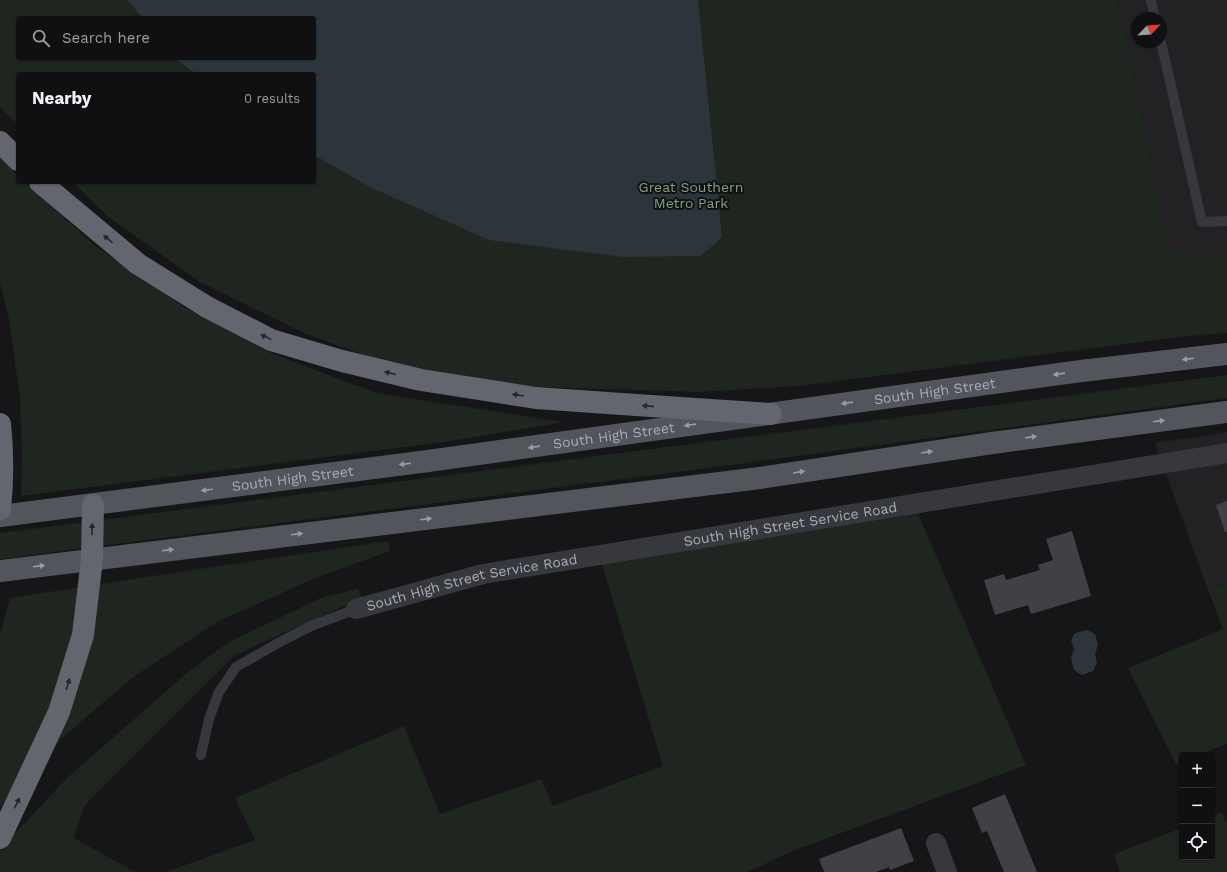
<!DOCTYPE html>
<meta charset="utf-8">
<style>
body{margin:0;font-family:"Work Sans",sans-serif;background:#19191b;color:#f1f3f6}
.controls{position:absolute;right:12px;bottom:12px;display:grid;overflow:hidden;border-radius:4px;box-shadow:0 1px 3px #0004}
.controls button{width:36px;height:36px;display:grid;place-items:center;padding:0;border:0;border-bottom:1px solid #303032;background:#101012;color:#f1f3f6;font:20px sans-serif}
.compass{position:absolute;left:1131px;top:12px;width:36px;height:36px;border-radius:50%;background:#101012;box-shadow:0 1px 3px #0004;rotate:65deg}
.list{margin:0;padding:0;list-style:none}
h2{display:flex;justify-content:space-between;align-items:center;height:52px;margin:0;padding:0 16px;font-size:17px}
h2 small{font-size:13px;font-weight:400;color:#9c9d9f}
.icon{flex:none;width:22px;height:22px;fill:none;stroke:currentColor;stroke-width:2;stroke-linecap:round;stroke-linejoin:round}
.map{position:relative;flex:none;width:1227px;height:872px;overflow:hidden}
.search{position:absolute;background:#101012;box-shadow:0 1px 3px #0004;left:16px;top:16px;width:300px;height:44px;display:flex;align-items:center;gap:10px;box-sizing:border-box;padding:0 14px;border-radius:4px;color:#9c9d9f;font-size:15px}
.panel{position:absolute;background:#101012;box-shadow:0 1px 3px #0004;left:16px;top:72px;width:300px;height:112px;border-radius:4px}
.map>svg:first-child{display:block}
.built{fill:#222225;fill-rule:evenodd}
.green{fill:#1e261f;fill-rule:evenodd}
.water{fill:#2c353c}
.building{fill:#404145}
.lines{fill:none;stroke-linecap:round;stroke-linejoin:round}
.service{stroke:#37383d;stroke-width:10}
.minor{stroke:#37383d;stroke-width:20}
.primary{stroke:#53555c;stroke-width:22}
.motorway{stroke:#63666e;stroke-width:22}
.oneway{fill:#26262a}
.oneway2{fill:#979ba6}
.labels{text-anchor:middle;stroke-width:4;stroke-linejoin:round;paint-order:stroke}
.park-label{font-size:14px;fill:#7fa381;stroke:#111113}
.street-label{font-size:14px;fill:#a8adb8;stroke:#111113}
</style>
<div class="map">
<svg width="1227" height="872" viewBox="0 0 1227 872">
<rect width="100%" height="100%" fill="#161618"/>
<path class="built" d="M1117,0H1227V255L1167,251L1137,84ZM1137,18H1161V42H1137Z
M1227,432V584L1208,590L1155,443Z"/>
<path class="green" d="M0,0H1117L1137,84L1167,250L1227,255V333L1188,336L799,386L700,392L538,387L400,368L306,334L200,282L107,216L73,182H314V74H18V125L0,107ZM18,18H314V58H18Z
M0,158L18,176V182H25L94,245L182,306L271,353L376,393L564,422L444,442L21,496L22,457L20,397L9,319L0,283Z
M1227,375V398L724,466L0,559V533Z
M917,511L1026,765L795,850L747,872H166L255,840L235,798L404,726L440,814L541,779L553,806L663,766L601,561Z
M388,541L390,551L318,577L217,622L132,678L62,738L14,789L0,808V635L10,598L186,571Z
M1227,584V744L1198,755H1182V762L1176,764L1128,668L1223,629L1208,590Z
M358,589L362,598L235,655L84,806L74,838L135,872H0V850L3,846L67,778L187,673L229,642L323,597Z
M1222,812L1227,824V872H1120L1114,854L1182,828V857H1212V816Z"/>
<path class="water" d="M127,0H698L722,237L701,256L623,257L489,240L370,187L314,155V74H196L180,62L177,58H314V18H143Z
M1087,630L1095,634L1098,645L1095,654L1097,663L1093,671L1082,675L1074,670L1071,658L1074,649L1071,640L1075,633Z"/>
<path class="building" d="M1227,501V532H1225L1216,505Z
M1072,531L1091,596L1031,614L1028,605L995,615L984,580L1004,574L1006,580L1040,570L1038,565L1053,560L1046,539Z
M1005,794L1037,872H1004L987,831L982,833L972,808Z
M901,828L914,861L890,870L889,867L876,872H824L819,859Z"/>
<g class="lines">
<path class="service" d="M1151,0L1155,18
M1161,42L1202,222L1227,221
M201,755L209,719L219,692L236,667L280,642L311,626L356,609"/>
<g class="minor">
<path id="s1" d="M356,609L483,574L1227,453"/>
<path d="M936,843L947,872"/>
</g>
<g class="primary">
<path id="s2" d="M0,516L428,461L1081,371L1227,354"/>
<path d="M0,571L760,478L992,443L1227,412"/>
</g>
<path class="motorway" d="M0,142L18,160
M40,182L138,264L207,307L271,340L342,361L421,380L536,398L636,405L771,414
M0,424C3,452 3,481 0,509
M0,838L59,712L83,635L92,559L93,505"/>
</g>
<defs><path id="oneway-solid" d="M-6-.8H1V-3.2L6.5 0L1 3.2V.8H-6Z"/></defs>
<g class="oneway">
<use href="#oneway-solid" transform="translate(108 239) rotate(-140)"/>
<use href="#oneway-solid" transform="translate(266 337) rotate(-154)"/>
<use href="#oneway-solid" transform="translate(390 373) rotate(-166)"/>
<use href="#oneway-solid" transform="translate(518 395) rotate(-171)"/>
<use href="#oneway-solid" transform="translate(648 406) rotate(-176)"/>
<use href="#oneway-solid" transform="translate(92 529) rotate(-88)"/>
<use href="#oneway-solid" transform="translate(68 684) rotate(-73)"/>
<use href="#oneway-solid" transform="translate(17 803) rotate(-64)"/>
</g>
<g class="oneway2">
<use href="#oneway-solid" transform="translate(1188 359) rotate(173)"/>
<use href="#oneway-solid" transform="translate(1059 374) rotate(172)"/>
<use href="#oneway-solid" transform="translate(847 403) rotate(172)"/>
<use href="#oneway-solid" transform="translate(1159 421) rotate(-7)"/>
<use href="#oneway-solid" transform="translate(690 425) rotate(172)"/>
<use href="#oneway-solid" transform="translate(1031 437) rotate(-8)"/>
<use href="#oneway-solid" transform="translate(534 447) rotate(172)"/>
<use href="#oneway-solid" transform="translate(927 452) rotate(-9)"/>
<use href="#oneway-solid" transform="translate(405 464) rotate(173)"/>
<use href="#oneway-solid" transform="translate(799 472) rotate(-9)"/>
<use href="#oneway-solid" transform="translate(207 490) rotate(173)"/>
<use href="#oneway-solid" transform="translate(426 519) rotate(-7)"/>
<use href="#oneway-solid" transform="translate(297 534) rotate(-7)"/>
<use href="#oneway-solid" transform="translate(168 550) rotate(-7)"/>
<use href="#oneway-solid" transform="translate(39 566) rotate(-7)"/>
</g>
<g class="labels">
<g class="park-label">
<text x="691" y="192">Great Southern<tspan x="691" dy="16">Metro Park</tspan></text>
</g>
<g class="street-label">
<text dy="5" stroke="none"><textPath href="#s2" startOffset="943">South High Street</textPath></text>
<text dy="5" stroke="none"><textPath href="#s2" startOffset="619">South High Street</textPath></text>
<text dy="5" stroke="none"><textPath href="#s2" startOffset="295">South High Street</textPath></text>
<text dy="5" stroke="none"><textPath href="#s1" startOffset="443">South High Street Service Road</textPath></text>
<text dy="5" stroke="none"><textPath href="#s1" startOffset="119">South High Street Service Road</textPath></text>
</g>
</g>
</svg>
<div class="controls">
<button>+</button>
<button>−</button>
<button><svg class="icon" aria-label="locate" viewBox="0 0 24 24"><circle cx="12" cy="12" r="6"/><path d="M12 2v4M12 18v4M2 12h4M18 12h4"/></svg></button>
</div>
<svg class="compass" viewBox="-18 -18 36 36"><path d="M0-13l5 13h-10z" fill="#e53935"/><path d="M0 13l5-13h-10z" fill="#9c9d9f"/></svg>
<div class="search"><svg class="icon" aria-label="search" viewBox="0 0 24 24"><circle cx="10" cy="10" r="6"/><path d="M15 15l6 6"/></svg>Search here</div>
<section class="panel">
<h2>Nearby<small>0 results</small></h2>
<ul class="list">
</ul>
</section>
</div>
